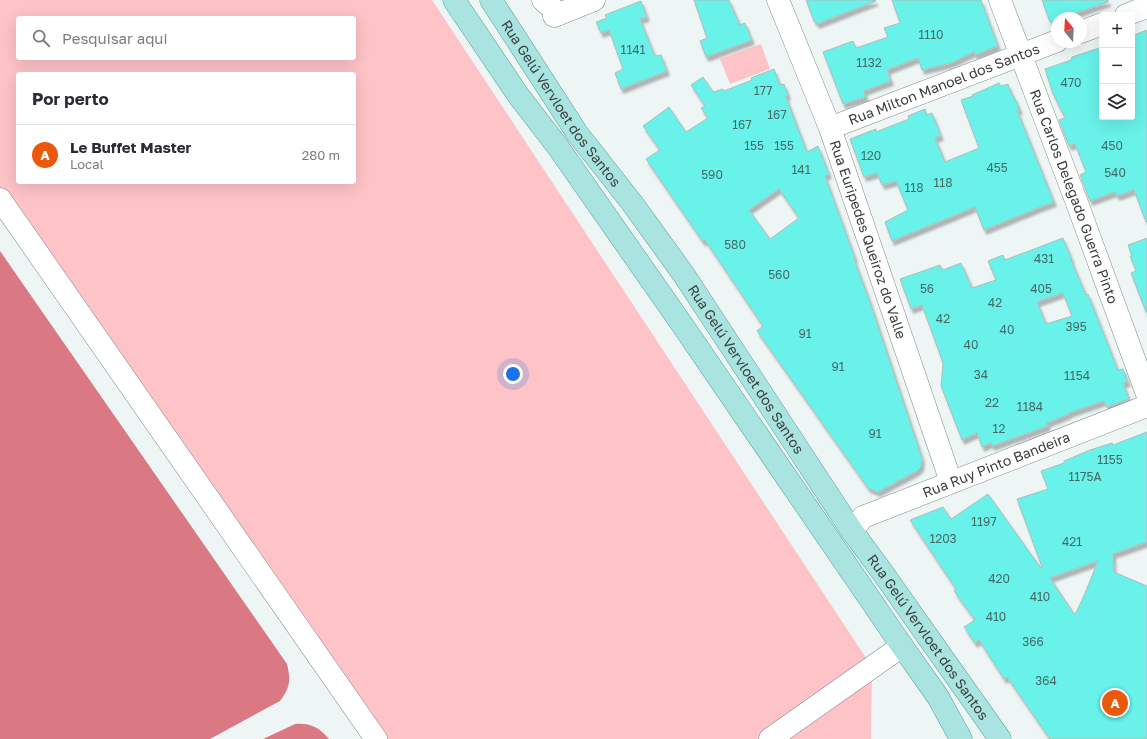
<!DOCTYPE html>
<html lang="pt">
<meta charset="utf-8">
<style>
body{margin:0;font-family:"Golos Text",sans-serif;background:#f7f7f7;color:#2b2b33}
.controls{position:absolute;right:12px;top:12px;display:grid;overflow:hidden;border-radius:4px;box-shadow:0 4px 16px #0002}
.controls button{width:36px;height:36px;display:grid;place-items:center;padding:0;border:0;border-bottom:1px solid #e1e1e2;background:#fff;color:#2b2b33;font:20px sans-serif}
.compass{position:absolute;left:1051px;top:12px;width:36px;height:36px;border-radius:50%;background:#fff;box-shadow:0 4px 16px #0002;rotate:342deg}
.you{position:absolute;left:513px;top:374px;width:14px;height:14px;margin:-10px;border:3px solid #fff;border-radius:50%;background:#1a73e8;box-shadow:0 0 0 6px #1a73e833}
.badge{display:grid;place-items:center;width:26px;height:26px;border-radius:50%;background:#ea580c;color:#fff;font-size:13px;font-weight:700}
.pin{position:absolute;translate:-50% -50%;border:2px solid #fff;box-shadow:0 1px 4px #0006}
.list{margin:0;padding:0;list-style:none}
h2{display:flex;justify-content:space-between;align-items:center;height:52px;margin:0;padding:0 16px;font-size:17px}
h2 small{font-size:13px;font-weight:400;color:#7c7c81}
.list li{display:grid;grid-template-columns:26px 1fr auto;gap:12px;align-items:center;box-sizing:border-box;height:60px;padding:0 16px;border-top:1px solid #e1e1e2}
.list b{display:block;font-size:15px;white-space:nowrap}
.list p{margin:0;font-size:13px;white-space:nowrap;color:#7c7c81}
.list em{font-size:13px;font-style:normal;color:#7c7c81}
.icon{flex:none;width:22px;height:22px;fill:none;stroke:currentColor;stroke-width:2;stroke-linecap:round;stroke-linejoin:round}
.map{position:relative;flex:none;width:1147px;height:739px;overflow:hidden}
.search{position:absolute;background:#fff;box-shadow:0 4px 16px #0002;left:16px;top:16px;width:340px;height:44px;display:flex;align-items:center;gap:10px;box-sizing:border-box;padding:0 14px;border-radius:4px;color:#7c7c81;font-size:15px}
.panel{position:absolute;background:#fff;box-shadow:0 4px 16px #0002;left:16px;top:72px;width:340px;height:112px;border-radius:4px}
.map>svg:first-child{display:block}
.green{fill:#fdc3c7;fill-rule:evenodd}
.water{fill:#da7984}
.building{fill:#68f2e9;stroke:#b3bbba;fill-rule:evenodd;filter:url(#shadow)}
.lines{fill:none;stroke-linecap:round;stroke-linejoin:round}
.minor-casing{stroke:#848b8a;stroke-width:23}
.major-casing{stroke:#5d9e99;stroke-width:23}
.minor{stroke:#fff;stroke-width:22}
.major{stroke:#a9e4e0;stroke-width:22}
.labels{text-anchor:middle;stroke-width:3;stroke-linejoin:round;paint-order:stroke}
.number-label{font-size:12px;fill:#466b68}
.street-label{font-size:14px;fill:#3a3e3d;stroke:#fff}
</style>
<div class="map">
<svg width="1147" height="739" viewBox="0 0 1147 739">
<defs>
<filter id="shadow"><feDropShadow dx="2.5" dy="4.5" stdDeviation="1" flood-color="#0004"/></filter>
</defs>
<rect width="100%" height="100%" fill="#eef6f5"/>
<path class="green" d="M0,0H432L872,667L871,739H379L0,200ZM18,18H354V58H18ZM18,74H354V182H18Z
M761,44L770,69L730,84L720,59Z"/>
<path class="water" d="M0,251L287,664C291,680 290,688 280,701L210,739H0Z
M295,724C310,723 319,727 329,739H263Z"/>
<path class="building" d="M694,0H729L740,25L745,23L752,40L706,57L700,41L707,38Z
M806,0H875L876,1L817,24L815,21H814Z
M892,0H981L998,46L975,55L974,52L951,63L922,70L918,58L887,70L891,81L864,91L866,97L843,104L823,52L853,41L856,48L888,37L884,28L900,23Z
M1042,0H1108V2L1062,18H1057V20L1050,22Z
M641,1L647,17L640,19L655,56L661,55L667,71L621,89L615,73L623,69L609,30L601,33L596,22L607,18L605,15Z
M1147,30V221L1146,222L1134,190L1117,196L1115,192L1090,201L1080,175L1086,172L1075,144L1069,146L1059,120L1065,118L1053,94L1045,69L1071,60L1072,57L1102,47V117H1132V36Z
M774,69L780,85L784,84L788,95L786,97L807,152L818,146L829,174L825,176L855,258L854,259L870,302L922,458L921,467L917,471L878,492L868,488L757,331L763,326L705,240L703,242L646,159L660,150L643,126L669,107L686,132L708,118L701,108L705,106L691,85L703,77L713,92L723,89L724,91L752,80L751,78ZM779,189L799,218L770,239L749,210Z
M999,83L1001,86L1008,84L1012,96H1014L1020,110H1017L1054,202L1038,208L984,230L975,207L892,241L885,222L908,210L896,181L882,185L877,173L864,177L850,139L876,129V132L909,119L908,116L925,109L927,115L932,113L941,136L935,138L945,162L979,148L961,100L973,96L972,95Z
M1063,238L1072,260H1071L1086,295L1088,294L1118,370L1123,369L1128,382L1123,383L1129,399L1107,407L1104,401L1069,413V414L1047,423L1048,426L992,446L991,443L982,447L977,433L962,440L941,386L943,363L922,305L911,309L900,279L940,265L943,270L961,263L972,288L996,280L988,261L1003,255L1005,260ZM1063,293L1072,316L1046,324L1037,302Z
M1147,238V312H1146L1131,273L1136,271L1130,256H1132L1128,245Z
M1147,432V542L1113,554L1114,572L1147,586V739H1050L1007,677L1004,679L979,640L975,643L964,627L975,620L954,591L956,589L910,520L943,507L951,519L988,494L1041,568L1042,567L1017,499L1048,489L1041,471L1064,463V461L1090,450L1112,443L1113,445ZM1098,561L1085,593L1075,615L1050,578Z"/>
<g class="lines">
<defs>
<g id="minor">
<path d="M543,0L559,14"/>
<path id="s1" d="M778,0L830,128L951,482"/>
<path id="s2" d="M1000,0L1077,203L1147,394"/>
<path d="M1126,15L1147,7"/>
<path d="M554,16L594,0"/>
<path d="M1081,32L1102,24"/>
<path id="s3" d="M830,128L1057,41"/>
<path d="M0,199L376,739"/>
<path id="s4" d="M852,531L863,517L1147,406"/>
<path d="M770,739L902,646"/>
</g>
<g id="major">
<path d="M454,0L518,95L558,147L681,323L902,646L938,697L961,739"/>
<path id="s5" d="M491,0L577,133L632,203L684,275L852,531L880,569L1000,739"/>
</g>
</defs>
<use href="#minor" class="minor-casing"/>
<use href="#major" class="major-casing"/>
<use href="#minor" class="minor"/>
<use href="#major" class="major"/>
</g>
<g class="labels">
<g class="number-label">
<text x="931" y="39">1110</text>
<text x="633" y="54">1141</text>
<text x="869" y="67">1132</text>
<text x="1071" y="87">470</text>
<text x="763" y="95">177</text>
<text x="777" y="119">167</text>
<text x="742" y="129">167</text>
<text x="754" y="150">155</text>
<text x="784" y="150">155</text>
<text x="1112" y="150">450</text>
<text x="871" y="160">120</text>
<text x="997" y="172">455</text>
<text x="801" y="174">141</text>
<text x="1115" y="177">540</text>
<text x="712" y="179">590</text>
<text x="943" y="187">118</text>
<text x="914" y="192">118</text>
<text x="735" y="249">580</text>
<text x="1044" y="263">431</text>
<text x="779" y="279">560</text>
<text x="927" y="293">56</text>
<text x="1041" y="293">405</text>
<text x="995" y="307">42</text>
<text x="943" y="323">42</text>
<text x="1076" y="331">395</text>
<text x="1007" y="334">40</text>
<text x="805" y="338">91</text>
<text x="971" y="349">40</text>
<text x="838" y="371">91</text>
<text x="981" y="379">34</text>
<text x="1077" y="380">1154</text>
<text x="992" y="407">22</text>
<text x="1030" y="411">1184</text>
<text x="999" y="433">12</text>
<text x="875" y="438">91</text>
<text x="1110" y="464">1155</text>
<text x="1085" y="481">1175A</text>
<text x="984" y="526">1197</text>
<text x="943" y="543">1203</text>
<text x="1072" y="546">421</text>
<text x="999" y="583">420</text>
<text x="1040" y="601">410</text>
<text x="996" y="621">410</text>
<text x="1033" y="646">366</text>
<text x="1046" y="685">364</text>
</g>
<g class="street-label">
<text dy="5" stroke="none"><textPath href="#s3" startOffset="122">Rua Milton Manoel dos Santos</textPath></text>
<text dy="5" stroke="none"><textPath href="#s5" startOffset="125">Rua Gelú Vervloet dos Santos</textPath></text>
<text dy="5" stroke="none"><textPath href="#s2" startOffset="210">Rua Carlos Delegado Guerra Pinto</textPath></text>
<text dy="5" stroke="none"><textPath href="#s1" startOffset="256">Rua Euripedes Queiroz do Valle</textPath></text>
<text dy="5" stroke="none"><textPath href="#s5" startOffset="449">Rua Gelú Vervloet dos Santos</textPath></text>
<text dy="5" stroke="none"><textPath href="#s4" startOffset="161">Rua Ruy Pinto Bandeira</textPath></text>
<text dy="5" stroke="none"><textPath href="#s5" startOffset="773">Rua Gelú Vervloet dos Santos</textPath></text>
</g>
</g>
</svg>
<div class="controls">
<button>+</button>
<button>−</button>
<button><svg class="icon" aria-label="layers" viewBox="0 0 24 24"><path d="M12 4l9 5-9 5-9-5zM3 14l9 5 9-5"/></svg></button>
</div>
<svg class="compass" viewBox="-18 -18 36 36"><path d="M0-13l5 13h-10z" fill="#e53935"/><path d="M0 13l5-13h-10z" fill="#7c7c81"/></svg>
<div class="you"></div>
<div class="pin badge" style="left:1115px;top:703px">A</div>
<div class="search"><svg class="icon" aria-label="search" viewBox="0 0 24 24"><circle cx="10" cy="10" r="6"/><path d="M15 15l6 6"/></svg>Pesquisar aqui</div>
<section class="panel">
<h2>Por perto<small></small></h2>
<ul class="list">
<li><span class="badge">A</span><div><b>Le Buffet Master</b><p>Local</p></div><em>280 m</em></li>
</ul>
</section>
</div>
